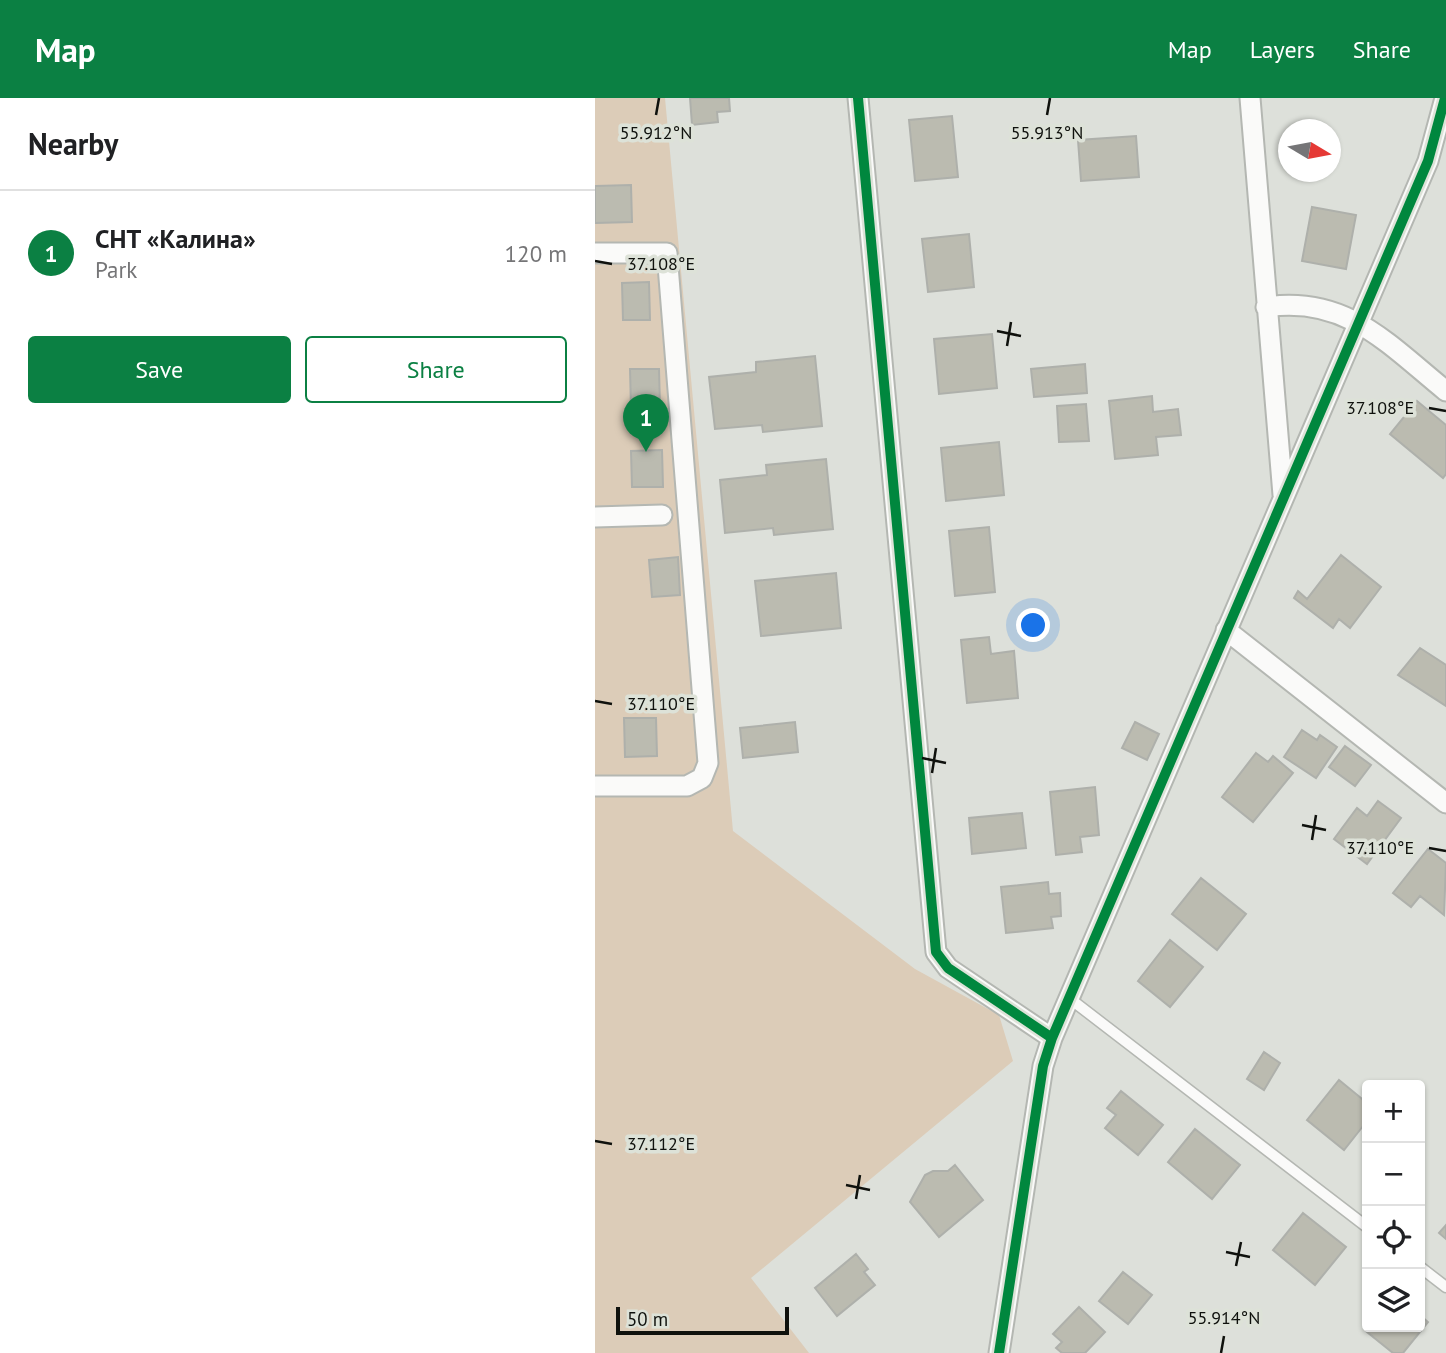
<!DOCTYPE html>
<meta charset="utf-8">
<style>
body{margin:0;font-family:"PT Sans",sans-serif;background:#f6f6f6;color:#202124}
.controls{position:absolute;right:21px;bottom:21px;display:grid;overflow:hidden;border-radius:7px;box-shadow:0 2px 5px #0004}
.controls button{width:63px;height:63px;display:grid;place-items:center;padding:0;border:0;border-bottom:2px solid #e0e0e0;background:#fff;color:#202124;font:35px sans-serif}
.compass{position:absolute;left:683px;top:21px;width:63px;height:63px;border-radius:50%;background:#fff;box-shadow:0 2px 5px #0004;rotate:100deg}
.scale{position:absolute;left:21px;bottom:18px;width:173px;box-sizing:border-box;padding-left:7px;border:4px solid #0f110d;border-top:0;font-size:19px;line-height:24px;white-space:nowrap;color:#0f110d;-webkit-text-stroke:5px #dde2d8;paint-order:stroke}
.you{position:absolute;left:439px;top:528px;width:24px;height:24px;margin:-18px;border:5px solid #fff;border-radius:50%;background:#1a73e8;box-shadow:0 0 0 10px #1a73e833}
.badge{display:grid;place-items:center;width:46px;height:46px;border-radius:50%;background:#0b8043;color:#fff;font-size:23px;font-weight:700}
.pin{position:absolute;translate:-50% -58px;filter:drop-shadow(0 2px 4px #0008)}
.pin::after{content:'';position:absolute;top:37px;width:24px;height:21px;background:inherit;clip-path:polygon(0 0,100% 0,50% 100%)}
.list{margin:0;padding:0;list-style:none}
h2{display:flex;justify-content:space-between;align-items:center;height:91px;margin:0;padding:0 28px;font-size:30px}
h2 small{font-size:23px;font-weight:400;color:#757577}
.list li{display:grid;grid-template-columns:46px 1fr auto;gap:21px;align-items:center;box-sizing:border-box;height:126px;padding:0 28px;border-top:2px solid #e0e0e0}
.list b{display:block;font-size:26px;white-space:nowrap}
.list p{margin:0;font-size:23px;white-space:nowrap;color:#757577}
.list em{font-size:23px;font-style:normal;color:#757577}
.actions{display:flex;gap:14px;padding:21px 28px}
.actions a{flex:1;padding:16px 0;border:2px solid #0b8043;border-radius:7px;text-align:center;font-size:24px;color:#0b8043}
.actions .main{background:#0b8043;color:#fff}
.icon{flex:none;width:38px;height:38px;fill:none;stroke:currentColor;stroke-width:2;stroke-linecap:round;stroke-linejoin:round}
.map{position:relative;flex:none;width:851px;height:1255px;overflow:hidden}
header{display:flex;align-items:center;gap:42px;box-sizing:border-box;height:98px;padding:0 35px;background:#0b8043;color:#fff}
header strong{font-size:33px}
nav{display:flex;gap:38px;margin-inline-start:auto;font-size:24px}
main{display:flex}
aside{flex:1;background:#fff}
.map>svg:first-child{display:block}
.green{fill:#dcccb8}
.building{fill:#bbbbb0;stroke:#aeb0ab;stroke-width:2}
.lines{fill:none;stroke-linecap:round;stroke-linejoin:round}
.lane-casing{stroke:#b4b7b2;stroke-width:13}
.street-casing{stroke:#b4b7b2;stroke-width:23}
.lane{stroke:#fafaf9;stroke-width:10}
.street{stroke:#fafaf9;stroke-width:19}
.cycleway-casing{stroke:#dde2d8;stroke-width:15}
.cycleway{stroke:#00873e;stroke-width:10}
.ticks{fill:none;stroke:#0f110d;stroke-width:2.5}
.ticks-label{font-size:18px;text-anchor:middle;fill:#0f110d;stroke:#dde2d8;stroke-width:7;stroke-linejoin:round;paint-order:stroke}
</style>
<header>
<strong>Map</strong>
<nav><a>Map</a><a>Layers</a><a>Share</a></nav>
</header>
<main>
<aside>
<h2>Nearby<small></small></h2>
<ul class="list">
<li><span class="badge">1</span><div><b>СНТ «Калина»</b><p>Park</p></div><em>120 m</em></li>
</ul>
<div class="actions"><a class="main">Save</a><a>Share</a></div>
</aside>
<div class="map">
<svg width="851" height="1255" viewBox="0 0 851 1255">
<rect width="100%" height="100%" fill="#dde0da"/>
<path class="green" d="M0,0H70L138,733L320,871L404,917L418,963L156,1180L214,1255H0Z"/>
<path class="building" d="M95,0H134L135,13L122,14L123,24L97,27Z
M357,18L363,79L320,83L314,22Z
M541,38L544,79L486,83L483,42Z
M36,87L37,124L0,125V88Z
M717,109L761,117L751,171L707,163Z
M374,136L379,189L333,194L327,141Z
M54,184L55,222H28L27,185Z
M397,236L402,290L344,296L339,241Z
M220,258L227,328L168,334L167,327L120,331L114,279L161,274V264Z
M490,266L492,295L439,299L436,271Z
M35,271H64L65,309L36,310Z
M557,298L558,314L583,311L586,337L561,339L563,357L520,361L514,303Z
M822,303L851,327V376L848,380L795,336Z
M491,306L494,343L464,344L462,308Z
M404,344L409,397L351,403L346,350Z
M67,352L68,389H37L36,353Z
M231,361L238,431L179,437L178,430L130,435L125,382L172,377L171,367Z
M394,429L400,494L360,498L354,433Z
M746,457L786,489L755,530L744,521L738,530L699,500L703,493L712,501Z
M83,459L85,497L57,499L54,462Z
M241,475L246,530L166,538L160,483Z
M394,539L396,556L419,553L423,600L372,605L366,542Z
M825,550L851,567V608L803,577Z
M29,620H61L62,658L30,659Z
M200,624L203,654L148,660L145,630Z
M540,624L564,636L552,662L527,650Z
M707,632L722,642L725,637L742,649L721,680L689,659Z
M750,648L776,667L760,688L734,669Z
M661,655L673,664L678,658L698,675L658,724L627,699Z
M500,689L504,737L485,739L487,754L461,757L455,694Z
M783,703L806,720L772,766L739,741L762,710L772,718Z
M427,715L431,750L377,756L374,720Z
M833,751L851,765L849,817L825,798L816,809L798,795Z
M606,780L651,816L622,852L577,816Z
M453,784L454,796L465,795L466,818L456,819L458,830L411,835L406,789Z
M575,842L608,869L575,909L543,883Z
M669,954L685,965L669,992L652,981Z
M744,982L772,1005V1023L749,1052L712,1022Z
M526,993L568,1027L543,1057L510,1030L521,1017L512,1010Z
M600,1031L645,1067L617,1101L573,1064Z
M360,1067L388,1102L344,1139L315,1104L330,1077L338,1073H353Z
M708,1115L751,1149L720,1187L678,1152Z
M851,1127V1141L844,1135Z
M261,1156L273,1171L269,1174L280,1187L242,1218L220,1190Z
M528,1174L557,1197L533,1226L504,1203Z
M484,1209L510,1234L490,1255H467L461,1250L467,1244L458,1236Z
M825,1217L833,1224L808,1255H798L772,1234L776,1229H825Z"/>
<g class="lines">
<defs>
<path id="lane" d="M474,900L772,1129
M825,1169L851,1189"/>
<path id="street" d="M263,0L341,854L353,870L457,940
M655,0L688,397
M0,155H72L113,665L107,680L92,688H0
M671,209C751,197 793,246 851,293
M0,419L67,417
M631,532L851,705
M404,1255L448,968L457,940L833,63L850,0"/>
</defs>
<use href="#lane" class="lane-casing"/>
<use href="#street" class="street-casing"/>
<use href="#lane" class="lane"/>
<use href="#street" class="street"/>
<defs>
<path id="cycleway" d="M263,0L341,854L353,870L457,940
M404,1255L448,968L457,940L833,63L850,0"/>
</defs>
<use href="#cycleway" class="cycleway-casing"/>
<use href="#cycleway" class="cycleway"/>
</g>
<path class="ticks" d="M61,17L64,0M452,17L455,0M0,163L17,166M402,233L426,238M412,248L416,224M834,310L851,313M0,603L17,606M327,660L351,665M337,675L341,650M707,727L731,732M717,742L721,717M834,750L851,753M0,1043L17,1046M251,1087L275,1092M261,1101L265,1077M631,1154L655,1159M641,1168L646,1144M626,1255L629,1238"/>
<g class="ticks-label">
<text x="61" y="41">55.912°N</text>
<text x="452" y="41">55.913°N</text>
<text x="66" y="172">37.108°E</text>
<text x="785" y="316">37.108°E</text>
<text x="66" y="612">37.110°E</text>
<text x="785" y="756">37.110°E</text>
<text x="66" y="1052">37.112°E</text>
<text x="629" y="1226">55.914°N</text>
</g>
</svg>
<div class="controls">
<button>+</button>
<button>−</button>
<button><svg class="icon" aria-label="locate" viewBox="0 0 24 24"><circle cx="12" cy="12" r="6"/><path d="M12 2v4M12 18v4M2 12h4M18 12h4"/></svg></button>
<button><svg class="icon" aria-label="layers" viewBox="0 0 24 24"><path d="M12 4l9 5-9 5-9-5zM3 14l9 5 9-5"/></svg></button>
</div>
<svg class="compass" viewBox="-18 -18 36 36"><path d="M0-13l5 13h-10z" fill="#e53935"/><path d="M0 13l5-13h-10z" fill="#757577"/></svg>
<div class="scale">50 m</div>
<div class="you"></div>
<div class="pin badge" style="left:51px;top:354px">1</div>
</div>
</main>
